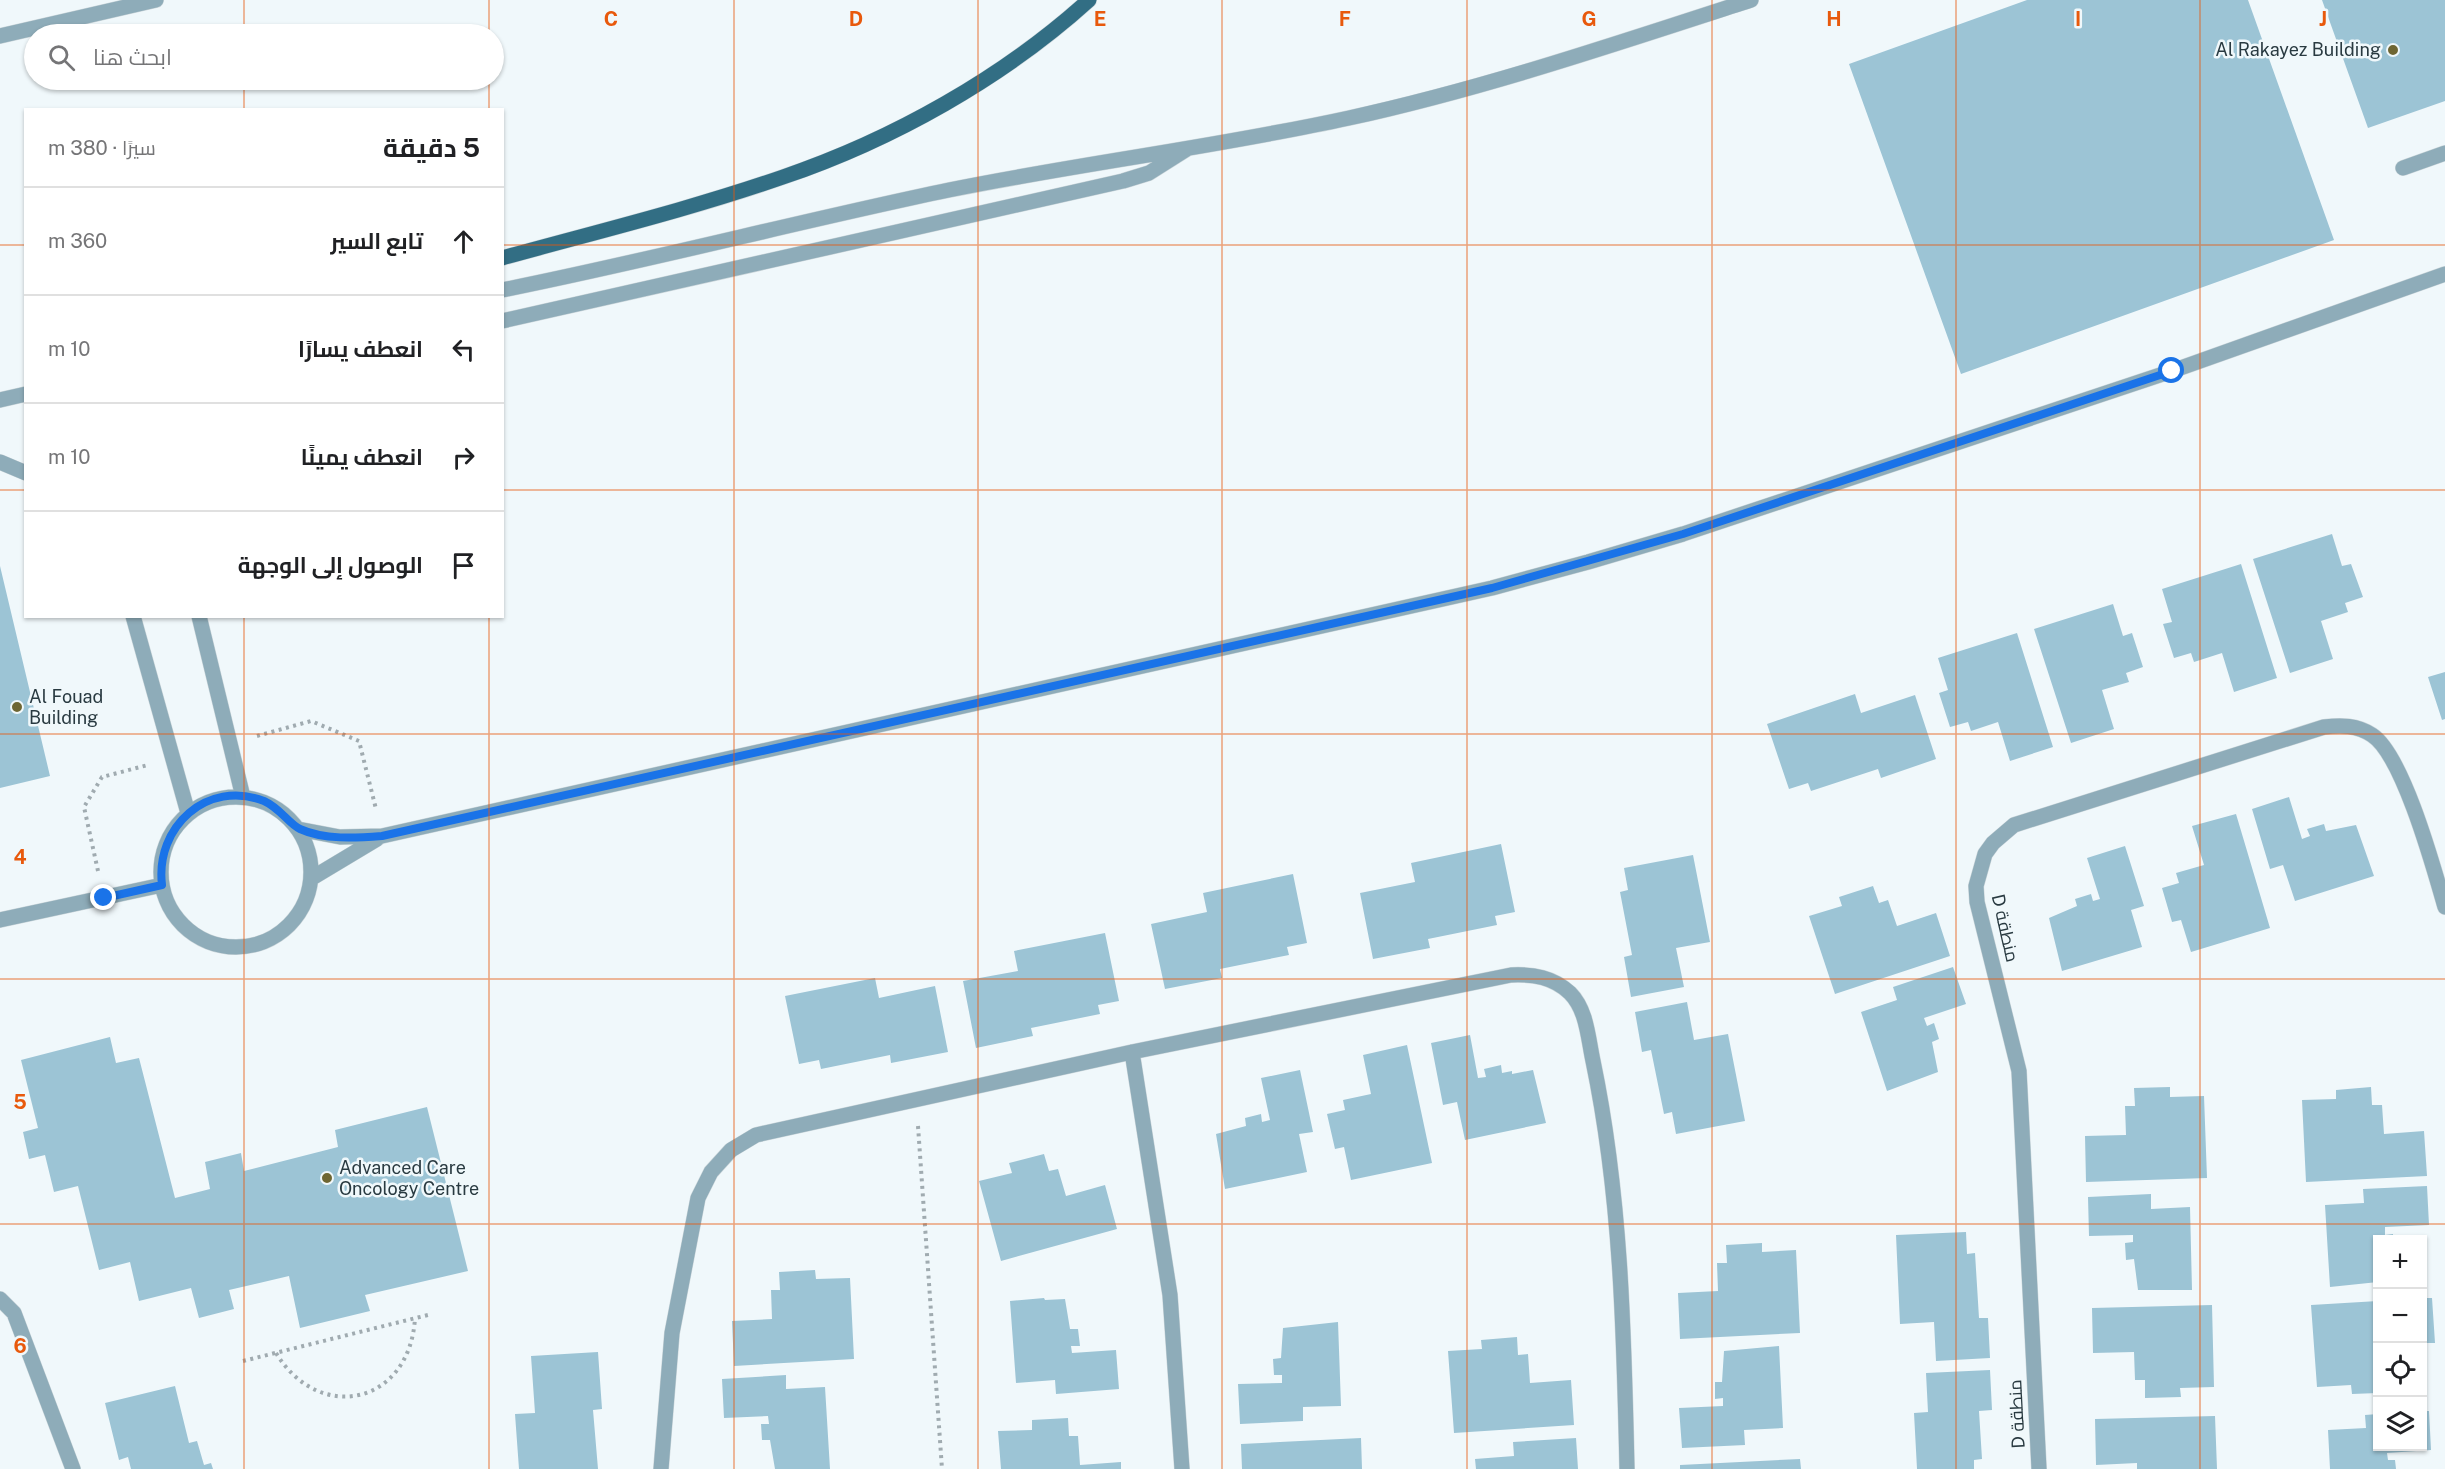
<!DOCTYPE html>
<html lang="ar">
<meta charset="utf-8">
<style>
body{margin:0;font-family:"Public Sans",Cairo,sans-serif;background:#f2f2f2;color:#202124;direction:rtl}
.controls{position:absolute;right:18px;bottom:18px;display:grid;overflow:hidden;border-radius:0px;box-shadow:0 2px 4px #0004}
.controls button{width:54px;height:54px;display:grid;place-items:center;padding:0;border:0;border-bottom:2px solid #e0e0e0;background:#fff;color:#202124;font:30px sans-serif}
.stop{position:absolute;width:18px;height:18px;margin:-14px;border:4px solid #1a73e8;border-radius:50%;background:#fff}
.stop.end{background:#1a73e8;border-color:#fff;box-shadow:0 2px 6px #0008}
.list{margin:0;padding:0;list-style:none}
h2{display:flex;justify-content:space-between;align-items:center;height:78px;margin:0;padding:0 24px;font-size:26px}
h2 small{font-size:20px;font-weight:400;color:#757577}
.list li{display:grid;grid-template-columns:39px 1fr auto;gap:18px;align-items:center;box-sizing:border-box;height:108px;padding:0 24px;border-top:2px solid #e0e0e0}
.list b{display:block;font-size:22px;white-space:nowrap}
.list em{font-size:20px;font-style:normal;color:#757577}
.icon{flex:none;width:33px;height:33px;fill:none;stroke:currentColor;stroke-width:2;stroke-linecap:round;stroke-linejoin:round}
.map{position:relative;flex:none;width:2445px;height:1469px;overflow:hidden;direction:ltr}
.search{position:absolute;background:#fff;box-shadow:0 2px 4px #0004;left:24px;top:24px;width:480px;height:66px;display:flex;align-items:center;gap:15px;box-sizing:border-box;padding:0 21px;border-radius:33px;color:#757577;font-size:22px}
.panel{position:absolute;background:#fff;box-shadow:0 2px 4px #0004;left:24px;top:108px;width:480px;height:510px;border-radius:0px;direction:rtl}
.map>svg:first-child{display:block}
.building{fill:#9cc4d5}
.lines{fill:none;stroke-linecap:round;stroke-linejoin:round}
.minor-casing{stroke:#ccd6da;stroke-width:16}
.major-casing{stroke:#ccd6da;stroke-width:16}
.path{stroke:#a0abb0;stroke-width:4;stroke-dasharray:3 4.5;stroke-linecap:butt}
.minor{stroke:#8eacb9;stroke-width:15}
.major{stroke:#326e84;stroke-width:15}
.route{stroke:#1a73e8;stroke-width:8}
.grid{fill:none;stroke:#e8590c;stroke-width:1.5;stroke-opacity:0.55}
.poi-dot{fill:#6e6633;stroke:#f0f8fb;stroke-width:2}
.labels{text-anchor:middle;stroke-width:5;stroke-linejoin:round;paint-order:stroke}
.poi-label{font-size:18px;fill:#293a41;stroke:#f0f8fb;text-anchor:start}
.street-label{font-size:18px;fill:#293a41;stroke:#f0f8fb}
.grid-label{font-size:20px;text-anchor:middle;font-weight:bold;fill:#e8590c;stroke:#f0f8fb;stroke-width:5;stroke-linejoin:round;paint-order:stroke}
</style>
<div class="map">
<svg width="2445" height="1469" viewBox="0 0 2445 1469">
<rect width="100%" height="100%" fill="#f0f8fb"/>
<path class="building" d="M2027,0H2248L2334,240L1961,374L1849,64Z
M2322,0H2445V101L2368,128Z
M2332,534L2342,566L2351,564L2363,597L2345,603L2348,612L2321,621L2333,659L2290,673L2253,559Z
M2241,564L2277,678L2234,692L2222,653L2194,662L2191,653L2174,658L2163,624L2172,622L2162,589Z
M0,566L50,776L0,788Z
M2113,604L2123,636L2132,633L2143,667L2126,673L2129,682L2102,690L2114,729L2071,743L2034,629Z
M2017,633L2053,747L2010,761L1998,722L1971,731L1968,722L1950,727L1939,693L1948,690L1938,658Z
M2445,672V719L2442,720L2428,677Z
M1855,694L1861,713L1915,695L1936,759L1881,778L1878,769L1811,791L1808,783L1789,789L1767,724Z
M2289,797L2302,839L2310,836L2307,829L2324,824L2326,831L2356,825L2374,876L2295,901L2283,865L2270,869L2252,809Z
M2236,814L2270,928L2191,952L2181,920L2172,922L2162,888L2179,883L2176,873L2204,865L2192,826Z
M1501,844L1515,912L1495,916L1497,925L1428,939L1430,948L1373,959L1360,893L1415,882L1411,863Z
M2125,846L2144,906L2131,910L2142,947L2062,971L2049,918L2077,906L2075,899L2091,894L2093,901L2100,899L2087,858Z
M1693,855L1710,942L1676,948L1684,987L1631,997L1624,957L1632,955L1620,892L1628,890L1624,868Z
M1293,874L1307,943L1287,947L1289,955L1220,969L1222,978L1165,989L1151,924L1207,912L1203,893Z
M1873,886L1879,903L1888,900L1897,926L1936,913L1950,956L1835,994L1809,916L1842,906L1839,897Z
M1105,933L1119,1001L1098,1005L1100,1014L1031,1028L1033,1036L976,1048L963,981L1018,971L1014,951Z
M1953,967L1966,1004L1924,1018L1927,1026L1934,1023L1939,1039L1932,1042L1938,1072L1887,1091L1861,1012L1897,1000L1893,987Z
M875,978L879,998L935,986L948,1052L891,1063L890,1055L821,1069L819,1060L799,1064L785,996Z
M1687,1002L1694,1040L1728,1034L1745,1121L1676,1134L1672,1112L1664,1114L1651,1050L1642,1052L1635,1012Z
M1470,1035L1478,1078L1486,1077L1484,1069L1501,1065L1502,1073L1512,1071V1074L1533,1070L1546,1123L1465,1140L1457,1102L1443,1105L1431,1043Z
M110,1037L116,1063L139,1058L175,1198L210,1189L205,1162L241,1153L244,1171L338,1147L335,1130L427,1107L468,1271L365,1295L370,1311L300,1328L289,1276L229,1290L234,1309L199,1318L191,1288L139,1301L130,1262L99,1270L78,1186L54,1192L45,1155L29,1159L23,1132L38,1128L21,1060Z
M1407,1045L1432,1163L1351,1180L1344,1147L1335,1149L1327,1114L1345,1110L1343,1100L1371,1094L1363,1055Z
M1300,1070L1313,1132L1299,1134L1307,1172L1225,1189L1216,1134L1246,1126L1245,1118L1261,1114L1262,1122L1270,1120L1261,1078Z
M2170,1087V1097L2204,1096L2207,1178L2086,1182L2085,1136L2126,1135L2125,1106H2135L2134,1088Z
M2371,1087L2372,1105H2382L2384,1134L2424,1131L2427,1176L2306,1182L2302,1100L2336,1099V1090Z
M1044,1154L1049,1171L1058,1169L1066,1196L1105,1185L1117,1229L1001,1261L979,1181L1012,1173L1009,1163Z
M2427,1186L2429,1225L2385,1227V1235L2393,1234V1240H2378V1282L2330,1287L2325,1205L2364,1203L2363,1189Z
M2151,1194V1209L2190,1207L2192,1290H2138L2134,1259L2126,1260L2125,1243L2133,1242V1235L2089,1236L2088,1197Z
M1966,1232L1967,1254L1975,1253L1979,1318H1988L1990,1358L1936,1361L1934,1322L1900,1324L1896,1235Z
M1762,1243V1252L1796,1250L1800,1333L1680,1339L1678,1293L1718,1291L1717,1263H1727L1726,1245Z
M815,1270L816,1279L850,1278L854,1359L734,1366L732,1321L772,1319L771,1290H780L779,1272Z
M1044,1298L1045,1300L1065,1299L1070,1329H1078L1080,1346H1071L1072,1353L1116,1350L1119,1389L1056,1394L1055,1380L1016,1383L1010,1301Z
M2422,1298H2432L2435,1343H2422Z
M2378,1301V1393L2352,1394L2351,1385L2317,1387L2311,1305Z
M2212,1305L2214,1387L2180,1388L2181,1397L2145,1398V1380H2135L2134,1352L2093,1353L2092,1308Z
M1338,1322L1341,1406L1303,1407V1421L1240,1424L1238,1384L1282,1383V1375H1274L1273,1359L1281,1358L1283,1328Z
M1517,1337L1518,1355L1528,1354L1530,1383L1571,1380L1574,1425L1454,1433L1448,1351L1482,1349L1481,1340Z
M1779,1346L1783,1428L1744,1430L1745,1445L1682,1448L1679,1408L1723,1406V1398L1715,1399V1382H1722L1724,1351Z
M598,1352L602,1409L593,1410L598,1469H519L515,1414L535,1413L531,1356Z
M1990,1370L1992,1410L1979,1411L1982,1459L1974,1460V1469H1917L1914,1413L1928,1412L1926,1373Z
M786,1375V1389L825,1387L830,1469H775L770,1440H762L761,1424H769L768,1416L724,1418L722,1379Z
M175,1386L189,1443L197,1441L204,1465L211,1463L213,1469H131L128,1457L119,1460L105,1403Z
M2422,1411H2429L2431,1450L2387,1453L2388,1460H2395L2396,1469H2330L2328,1430L2366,1428L2365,1415L2378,1414V1446H2422Z
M2215,1416L2217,1469H2137V1463L2096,1465L2095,1419Z
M1068,1418L1069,1436H1078L1080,1465L1121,1462V1469H1001L998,1431L1032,1430V1420Z
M1361,1438L1362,1469H1242L1241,1444Z
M1576,1438L1578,1469H1476L1475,1459L1514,1456L1513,1442Z
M1800,1459L1801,1469H1680V1465Z"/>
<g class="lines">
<defs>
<path id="minor" d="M0,36L156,0
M2403,168L2445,153
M502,290C652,260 800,221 949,190C1082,163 1217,147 1349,118C1486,88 1618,43 1751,0
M502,321L1123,181L1149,173L1187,149
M0,400L26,394
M0,462L26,473
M133,616L188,813
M199,616L243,797
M161 872a75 75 0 1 1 150 0a75 75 0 1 1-150 0Z
M298,829L340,837L382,836L1492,588L1588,562L1683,534L2172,371L2445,274
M312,878L377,839
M0,920L162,885
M1132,1052L1170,1295L1182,1469
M0,1299L14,1313L73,1469
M661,1469L672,1333L698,1198L711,1172L731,1150L756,1135L1132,1052L1511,975C1533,974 1553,977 1570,993C1587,1010 1588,1038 1593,1061C1621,1195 1624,1332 1627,1469
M2039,1469L2019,1071L1977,902L1976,886L1985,854L1993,843L2014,825L2324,727C2341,725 2357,725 2372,735C2403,755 2434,869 2445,907"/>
<path id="major" d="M502,258C596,232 691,209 783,177C892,140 1003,78 1089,0"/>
</defs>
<use href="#minor" class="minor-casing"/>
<use href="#major" class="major-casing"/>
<path class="path" d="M257,736L311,721L359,741L376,809
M98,871L84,807L102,777L148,765
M918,1126L942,1469
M276,1353C320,1425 410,1404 415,1318
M243,1361L432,1314"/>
<use href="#minor" class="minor"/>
<use href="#major" class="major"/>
</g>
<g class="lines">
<path class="route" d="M104,898L162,885C155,827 207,779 264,801C280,808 289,824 300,829C324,840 356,838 382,836L1492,588L1683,534L2172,371"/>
</g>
<path class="grid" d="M244,0V34M489,0V34M734,0V1469M978,0V1469M1222,0V1469M1467,0V1469M1712,0V1469M1956,0V1469M2200,0V1469M244,80V110M489,80V110M0,245H26M502,245H2445M0,490H26M502,490H2445M244,616V1469M489,616V1469M0,734H2445M0,979H2445M0,1224H2445"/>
<g class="poi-dot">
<circle cx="2393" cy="50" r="6"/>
<circle cx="17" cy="707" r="6"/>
<circle cx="327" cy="1178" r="6"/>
</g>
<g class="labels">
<g class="poi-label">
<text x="2381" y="56" text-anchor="end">Al Rakayez Building</text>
<text x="29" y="703">Al Fouad<tspan x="29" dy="21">Building</tspan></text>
<text x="339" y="1174">Advanced Care<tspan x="339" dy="21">Oncology Centre</tspan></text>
</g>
<g class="street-label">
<text transform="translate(2005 928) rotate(77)" y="6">D منطقة</text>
<text transform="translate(2017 1414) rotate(-93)" y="6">D منطقة</text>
</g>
</g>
<g class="grid-label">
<text x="611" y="26">C</text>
<text x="856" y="26">D</text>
<text x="1100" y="26">E</text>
<text x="1345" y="26">F</text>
<text x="1589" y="26">G</text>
<text x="1834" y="26">H</text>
<text x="2078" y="26">I</text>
<text x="2323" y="26">J</text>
<text x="20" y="864">4</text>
<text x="20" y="1109">5</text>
<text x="20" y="1353">6</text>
</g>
</svg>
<div class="controls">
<button>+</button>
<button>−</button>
<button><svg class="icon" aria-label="locate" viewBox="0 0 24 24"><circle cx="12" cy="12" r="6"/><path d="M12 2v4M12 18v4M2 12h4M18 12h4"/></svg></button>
<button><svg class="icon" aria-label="layers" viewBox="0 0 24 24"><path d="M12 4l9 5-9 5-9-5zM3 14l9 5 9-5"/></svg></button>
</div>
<div class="stop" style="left:2172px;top:371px"></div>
<div class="stop end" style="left:104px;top:898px"></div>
<div class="search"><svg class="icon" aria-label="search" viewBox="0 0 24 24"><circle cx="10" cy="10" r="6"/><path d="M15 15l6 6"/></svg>ابحث هنا</div>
<section class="panel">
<h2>5 دقيقة<small>سيرًا · 380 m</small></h2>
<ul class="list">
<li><svg class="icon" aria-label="ahead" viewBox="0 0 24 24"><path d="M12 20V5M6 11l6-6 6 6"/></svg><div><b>تابع السير</b></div><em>360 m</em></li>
<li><svg class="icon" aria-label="left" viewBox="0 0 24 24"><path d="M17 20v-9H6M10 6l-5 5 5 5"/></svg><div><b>انعطف يسارًا</b></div><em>10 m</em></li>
<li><svg class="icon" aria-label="right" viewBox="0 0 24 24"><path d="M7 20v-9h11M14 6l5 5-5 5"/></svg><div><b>انعطف يمينًا</b></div><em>10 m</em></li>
<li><svg class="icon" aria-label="arrive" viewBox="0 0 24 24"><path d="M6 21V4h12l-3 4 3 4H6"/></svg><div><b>الوصول إلى الوجهة</b></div></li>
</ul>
</section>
</div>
